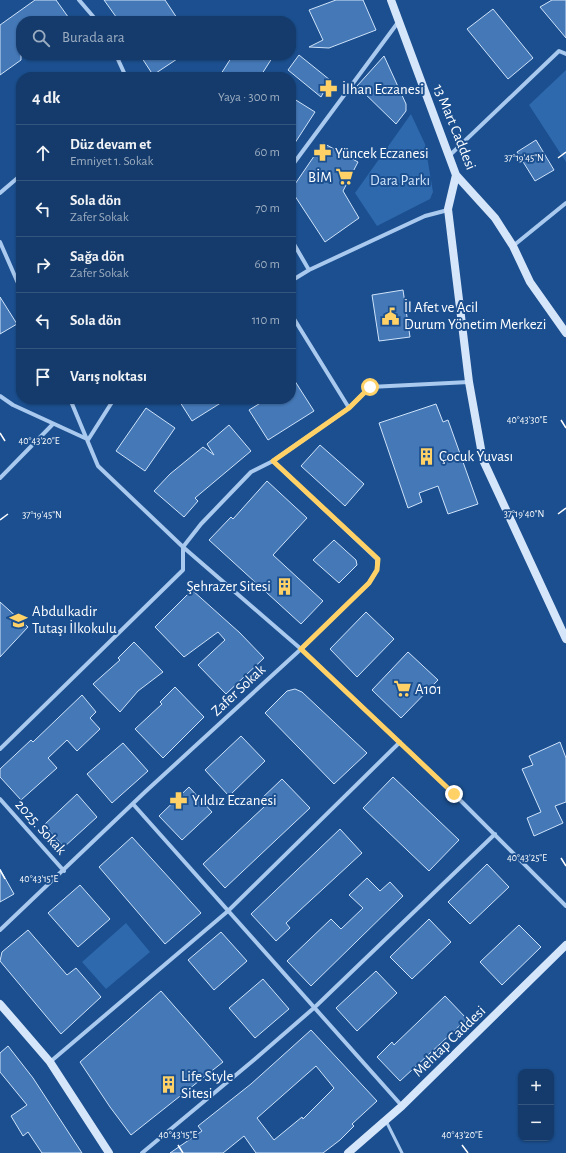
<!DOCTYPE html>
<html lang="tr">
<meta charset="utf-8">
<style>
body{margin:0;font-family:"Alegreya Sans",sans-serif;background:#214673;color:#f1f3f6}
.controls{position:absolute;right:12px;bottom:12px;display:grid;overflow:hidden;border-radius:8px;box-shadow:0 1px 3px #0004}
.controls button{width:36px;height:36px;display:grid;place-items:center;padding:0;border:0;border-bottom:1px solid #33557e;background:#143b6b;color:#f1f3f6;font:20px sans-serif}
.stop{position:absolute;width:12px;height:12px;margin:-9px;border:3px solid #ffd166;border-radius:50%;background:#fff}
.stop.end{background:#ffd166;border-color:#fff;box-shadow:0 1px 4px #0008}
.list{margin:0;padding:0;list-style:none}
h2{display:flex;justify-content:space-between;align-items:center;height:52px;margin:0;padding:0 16px;font-size:17px}
h2 small{font-size:13px;font-weight:400;color:#9dadc1}
.list li{display:grid;grid-template-columns:26px 1fr auto;gap:12px;align-items:center;box-sizing:border-box;height:56px;padding:0 16px;border-top:1px solid #33557e}
.list b{display:block;font-size:15px;white-space:nowrap}
.list p{margin:0;font-size:13px;white-space:nowrap;color:#9dadc1}
.list em{font-size:13px;font-style:normal;color:#9dadc1}
.icon{flex:none;width:22px;height:22px;fill:none;stroke:currentColor;stroke-width:2;stroke-linecap:round;stroke-linejoin:round}
.map{position:relative;flex:none;width:566px;height:1153px;overflow:hidden}
.search{position:absolute;background:#143b6b;box-shadow:0 1px 3px #0004;left:16px;top:16px;width:280px;height:44px;display:flex;align-items:center;gap:10px;box-sizing:border-box;padding:0 14px;border-radius:16px;color:#9dadc1;font-size:15px}
.panel{position:absolute;background:#143b6b;box-shadow:0 1px 3px #0004;left:16px;top:72px;width:280px;height:332px;border-radius:16px}
.map>svg:first-child{display:block}
.green{fill:#2e69ad}
.building{fill:#4478b7;stroke:#cfe3fa;fill-rule:evenodd}
.lines{fill:none;stroke-linecap:round;stroke-linejoin:round}
.lane{stroke:#a9c9ee;stroke-width:3}
.street{stroke:#a9c9ee;stroke-width:4}
.secondary{stroke:#d6e6fa;stroke-width:8}
.route{stroke:#ffd166;stroke-width:5}
.ticks{fill:none;stroke:#fff;stroke-width:1.5}
.labels{text-anchor:middle;stroke-width:4;stroke-linejoin:round;paint-order:stroke}
.poi-label{font-size:15px;fill:#fff;stroke:#1b4f8f;text-anchor:start}
.street-label{font-size:15px;fill:#fff;stroke:#1b4f8f}
.park-label{font-size:15px;fill:#cfe3fa;stroke:#1b4f8f}
.ticks-label{font-size:10px;text-anchor:middle;fill:#fff;stroke:#1b4f8f;stroke-width:4;stroke-linejoin:round;paint-order:stroke}
</style>
<div class="map">
<svg width="566" height="1153" viewBox="0 0 566 1153">
<rect width="100%" height="100%" fill="#1b4f8f"/>
<path class="green" d="M566,70V162L529,105Z
M411,114L425,144L433,192L430,199L377,226L355,193Z
M126,923L150,952L106,989L82,962Z"/>
<path class="building" d="M35,0H56L71,21H21V60L0,75V25Z
M104,0H165L179,21H119Z
M336,0H363L376,30L329,48L309,47L323,40L309,10Z
M552,0H566V38L540,7Z
M493,9L533,58L508,79L467,29Z
M140,55H183L153,75Z
M233,55H274L260,77H219Z
M299,55L330,80L321,97L288,70Z
M384,56L406,104V111L396,124L357,86Z
M291,97L315,112L291,149Z
M536,140L554,170L535,181L517,152Z
M323,143L358,162L343,191L359,218L325,242L291,190Z
M403,290L410,337L379,341L372,295Z
M0,297L17,324L0,334Z
M291,375L314,411L268,440L249,410L267,399H291Z
M178,399H227L192,421Z
M436,404L443,422L448,420L478,504L448,514L438,486L419,493L422,502L408,508L379,423Z
M146,408L175,428L145,471L116,451Z
M229,425L251,451L195,498L198,501L184,517L154,491L170,474L203,447L214,455L207,444Z
M320,445L364,484L345,506L301,466Z
M267,481L307,518L273,555L323,601L301,624L209,540L231,517L233,519Z
M334,540L356,560L357,565L339,583L313,560Z
M192,590L240,633L264,658L226,694L198,665L225,640L218,632L184,657L155,627Z
M0,602L28,627L0,657Z
M366,612L394,639L357,677L330,649Z
M134,642L163,672L138,691L120,712L93,684L120,660L118,658Z
M408,652L438,680L401,718L372,690Z
M175,687L204,717L163,758L135,729L162,704L160,702Z
M295,689L302,692L367,753L334,784L265,713L287,691Z
M82,695L96,712L90,718L100,729L77,751L67,740L48,758L57,768L21,800L0,777V769L31,740L33,742Z
M241,736L265,761L229,796L205,770Z
M560,742L566,758V802L555,806L563,823L534,836L527,818L541,812L522,769L533,765L529,756Z
M123,743L148,771L112,803L87,774Z
M393,777L459,840L429,871L363,808Z
M282,779L310,808L225,888L203,864L265,806L260,800Z
M189,787L212,812L182,840L159,816Z
M77,794L97,817L64,847L44,825Z
M340,829L362,853L286,923L290,928L276,941L251,914Z
M132,837L201,913L165,944L99,867Z
M487,864L509,887L470,924L448,902Z
M0,869L14,894L0,902Z
M367,878L380,891L390,882L403,896L311,986L287,961L331,919L341,929L363,908L349,895Z
M80,885L110,919L78,947L48,913Z
M429,919L451,942L412,979L390,957Z
M519,925L541,947L502,985L480,962Z
M28,930L67,975L76,968L101,997L61,1034L0,961L2,952Z
M221,932L247,961L214,990L188,960Z
M376,971L397,993L357,1031L336,1008Z
M263,979L289,1009L255,1038L229,1008Z
M161,991L223,1062L131,1135L110,1107L80,1062Z
M445,996L467,1019L400,1081L377,1057L392,1042L394,1045Z
M311,1030L377,1101L352,1124L354,1126L340,1140L323,1153H256L244,1136L223,1153H170L202,1131L198,1126L251,1084ZM316,1066L334,1088L303,1119L302,1117L274,1140L257,1118Z
M8,1046L33,1078L82,1153H42L28,1132L23,1136L11,1116L27,1105L0,1072V1053Z"/>
<g class="lines">
<path class="lane" d="M386,1121L402,1153"/>
<path class="street" d="M79,0L97,21
M116,55L126,77
M450,155L559,51L566,54
M291,167L399,21
M0,193L21,175
M291,239L309,270
M0,242L21,290
M513,246L566,203
M291,281L309,270L425,216L448,210
M291,314L349,408
M0,396L13,405L87,439
M70,399L98,466L183,547L301,649L454,794L566,906
M88,440L114,399
M0,478L53,424
M0,749L183,570V547L201,524L251,472L273,461L349,408L370,387L469,382
M0,799L64,871
M133,804L402,1106
M0,930L145,792L301,649L369,583L377,570V559L273,461
M50,1062L228,911L400,742
M142,1153L255,1059L315,1007L495,834"/>
<path class="secondary" d="M391,0L456,175L495,218L513,246L530,282L566,333
M456,175L448,209L469,382L483,460L566,639
M0,1004L50,1062L109,1153
M348,1153L402,1106L566,945"/>
</g>
<g class="lines">
<path class="route" d="M370,387L349,408L273,461L378,559L377,570L369,583L301,649L454,794"/>
</g>
<path class="ticks" d="M558,158L566,152M561,420L566,428M0,433L5,441M558,514L566,508M0,520L8,514M561,858L566,866M0,870L5,879M178,1145L183,1153M462,1145L468,1153"/>
<defs>
<symbol id="pharmacy-bare" viewBox="-9 -9 18 18"><path d="M-2-6h4v4h4v4h-4v4h-4v-4h-4v-4h4Z" fill="#ffd166" stroke="#1b4f8f" stroke-width="2.5" paint-order="stroke"/></symbol>
<symbol id="supermarket-bare" viewBox="-9 -9 18 18"><path d="M-6-5.5h2.5l.6 2H6L4.5 2H-2.5L-4.4-4H-6ZM-1.5 3.2a1.3 1.3 0 1 0 .1 0ZM3 3.2a1.3 1.3 0 1 0 .1 0Z" fill="#ffd166" stroke="#1b4f8f" stroke-width="2.5" paint-order="stroke"/></symbol>
<symbol id="civic-bare" viewBox="-9 -9 18 18"><path d="M-.6-6.5H3V-4.5H.6V-3L4-1V1h2V6H-6V1h2V-1L-.6-3ZM-1.2 2.5V6h2.4V2.5Z" fill="#ffd166" stroke="#1b4f8f" stroke-width="2.5" paint-order="stroke"/></symbol>
<symbol id="building-bare" viewBox="-9 -9 18 18"><path d="M-4-6H4V6H1V3H-1V6H-4ZM-2.5-4.3h1.7v1.8h-1.7ZM.8-4.3h1.7v1.8H.8ZM-2.5-1h1.7V.8h-1.7ZM.8-1h1.7V.8H.8Z" fill="#ffd166" stroke="#1b4f8f" stroke-width="2.5" paint-order="stroke"/></symbol>
<symbol id="school-bare" viewBox="-9 -9 18 18"><path d="M0-5L7-2L0 1L-7-2ZM-4 1L0 2.5L4 1V4Q0 6-4 4Z" fill="#ffd166" stroke="#1b4f8f" stroke-width="2.5" paint-order="stroke"/></symbol>
</defs>
<g fill-rule="evenodd">
<use href="#pharmacy-bare" x="316" y="76" width="25" height="25"/>
<use href="#pharmacy-bare" x="310" y="140" width="25" height="25"/>
<use href="#supermarket-bare" x="332" y="164" width="25" height="25"/>
<use href="#civic-bare" x="378" y="304" width="25" height="25"/>
<use href="#building-bare" x="414" y="444" width="25" height="25"/>
<use href="#building-bare" x="272" y="574" width="25" height="25"/>
<use href="#school-bare" x="6" y="608" width="25" height="25"/>
<use href="#supermarket-bare" x="390" y="676" width="25" height="25"/>
<use href="#pharmacy-bare" x="166" y="788" width="25" height="25"/>
<use href="#building-bare" x="156" y="1072" width="25" height="25"/>
</g>
<g class="labels">
<g class="poi-label">
<text x="342" y="94">İlhan Eczanesi</text>
<text x="335" y="158">Yüncek Eczanesi</text>
<text x="332" y="182" text-anchor="end">BİM</text>
<text x="404" y="312">İl Afet ve Acil<tspan x="404" dy="17">Durum Yönetim Merkezi</tspan></text>
<text x="439" y="461">Çocuk Yuvası</text>
<text x="271" y="591" text-anchor="end">Şehrazer Sitesi</text>
<text x="32" y="616">Abdulkadir<tspan x="32" dy="17">Tutaşı İlkokulu</tspan></text>
<text x="415" y="694">A101</text>
<text x="192" y="805">Yıldız Eczanesi</text>
<text x="181" y="1081">Life Style<tspan x="181" dy="17">Sitesi</tspan></text>
</g>
<g class="street-label">
<text transform="translate(455 127) rotate(68)" y="5">13 Mart Caddesi</text>
<text transform="translate(238 690) rotate(-43)" y="5">Zafer Sokak</text>
<text transform="translate(41 827) rotate(48)" y="5">2025. Sokak</text>
<text transform="translate(449 1041) rotate(-44)" y="5">Mehtap Caddesi</text>
</g>
<g class="park-label">
<text x="400" y="185">Dara Parkı</text>
</g>
</g>
<g class="ticks-label">
<text x="524" y="161">37°19'45"N</text>
<text x="527" y="423">40°43'30"E</text>
<text x="39" y="444">40°43'20"E</text>
<text x="524" y="517">37°19'40"N</text>
<text x="42" y="518">37°19'45"N</text>
<text x="527" y="861">40°43'25"E</text>
<text x="39" y="882">40°43'15"E</text>
<text x="178" y="1138">40°43'15"E</text>
<text x="462" y="1138">40°43'20"E</text>
</g>
</svg>
<div class="controls">
<button>+</button>
<button>−</button>
</div>
<div class="stop" style="left:370px;top:387px"></div>
<div class="stop end" style="left:454px;top:794px"></div>
<div class="search"><svg class="icon" aria-label="search" viewBox="0 0 24 24"><circle cx="10" cy="10" r="6"/><path d="M15 15l6 6"/></svg>Burada ara</div>
<section class="panel">
<h2>4 dk<small>Yaya · 300 m</small></h2>
<ul class="list">
<li><svg class="icon" aria-label="ahead" viewBox="0 0 24 24"><path d="M12 20V5M6 11l6-6 6 6"/></svg><div><b>Düz devam et</b><p>Emniyet 1. Sokak</p></div><em>60 m</em></li>
<li><svg class="icon" aria-label="left" viewBox="0 0 24 24"><path d="M17 20v-9H6M10 6l-5 5 5 5"/></svg><div><b>Sola dön</b><p>Zafer Sokak</p></div><em>70 m</em></li>
<li><svg class="icon" aria-label="right" viewBox="0 0 24 24"><path d="M7 20v-9h11M14 6l5 5-5 5"/></svg><div><b>Sağa dön</b><p>Zafer Sokak</p></div><em>60 m</em></li>
<li><svg class="icon" aria-label="left" viewBox="0 0 24 24"><path d="M17 20v-9H6M10 6l-5 5 5 5"/></svg><div><b>Sola dön</b></div><em>110 m</em></li>
<li><svg class="icon" aria-label="arrive" viewBox="0 0 24 24"><path d="M6 21V4h12l-3 4 3 4H6"/></svg><div><b>Varış noktası</b></div></li>
</ul>
</section>
</div>
